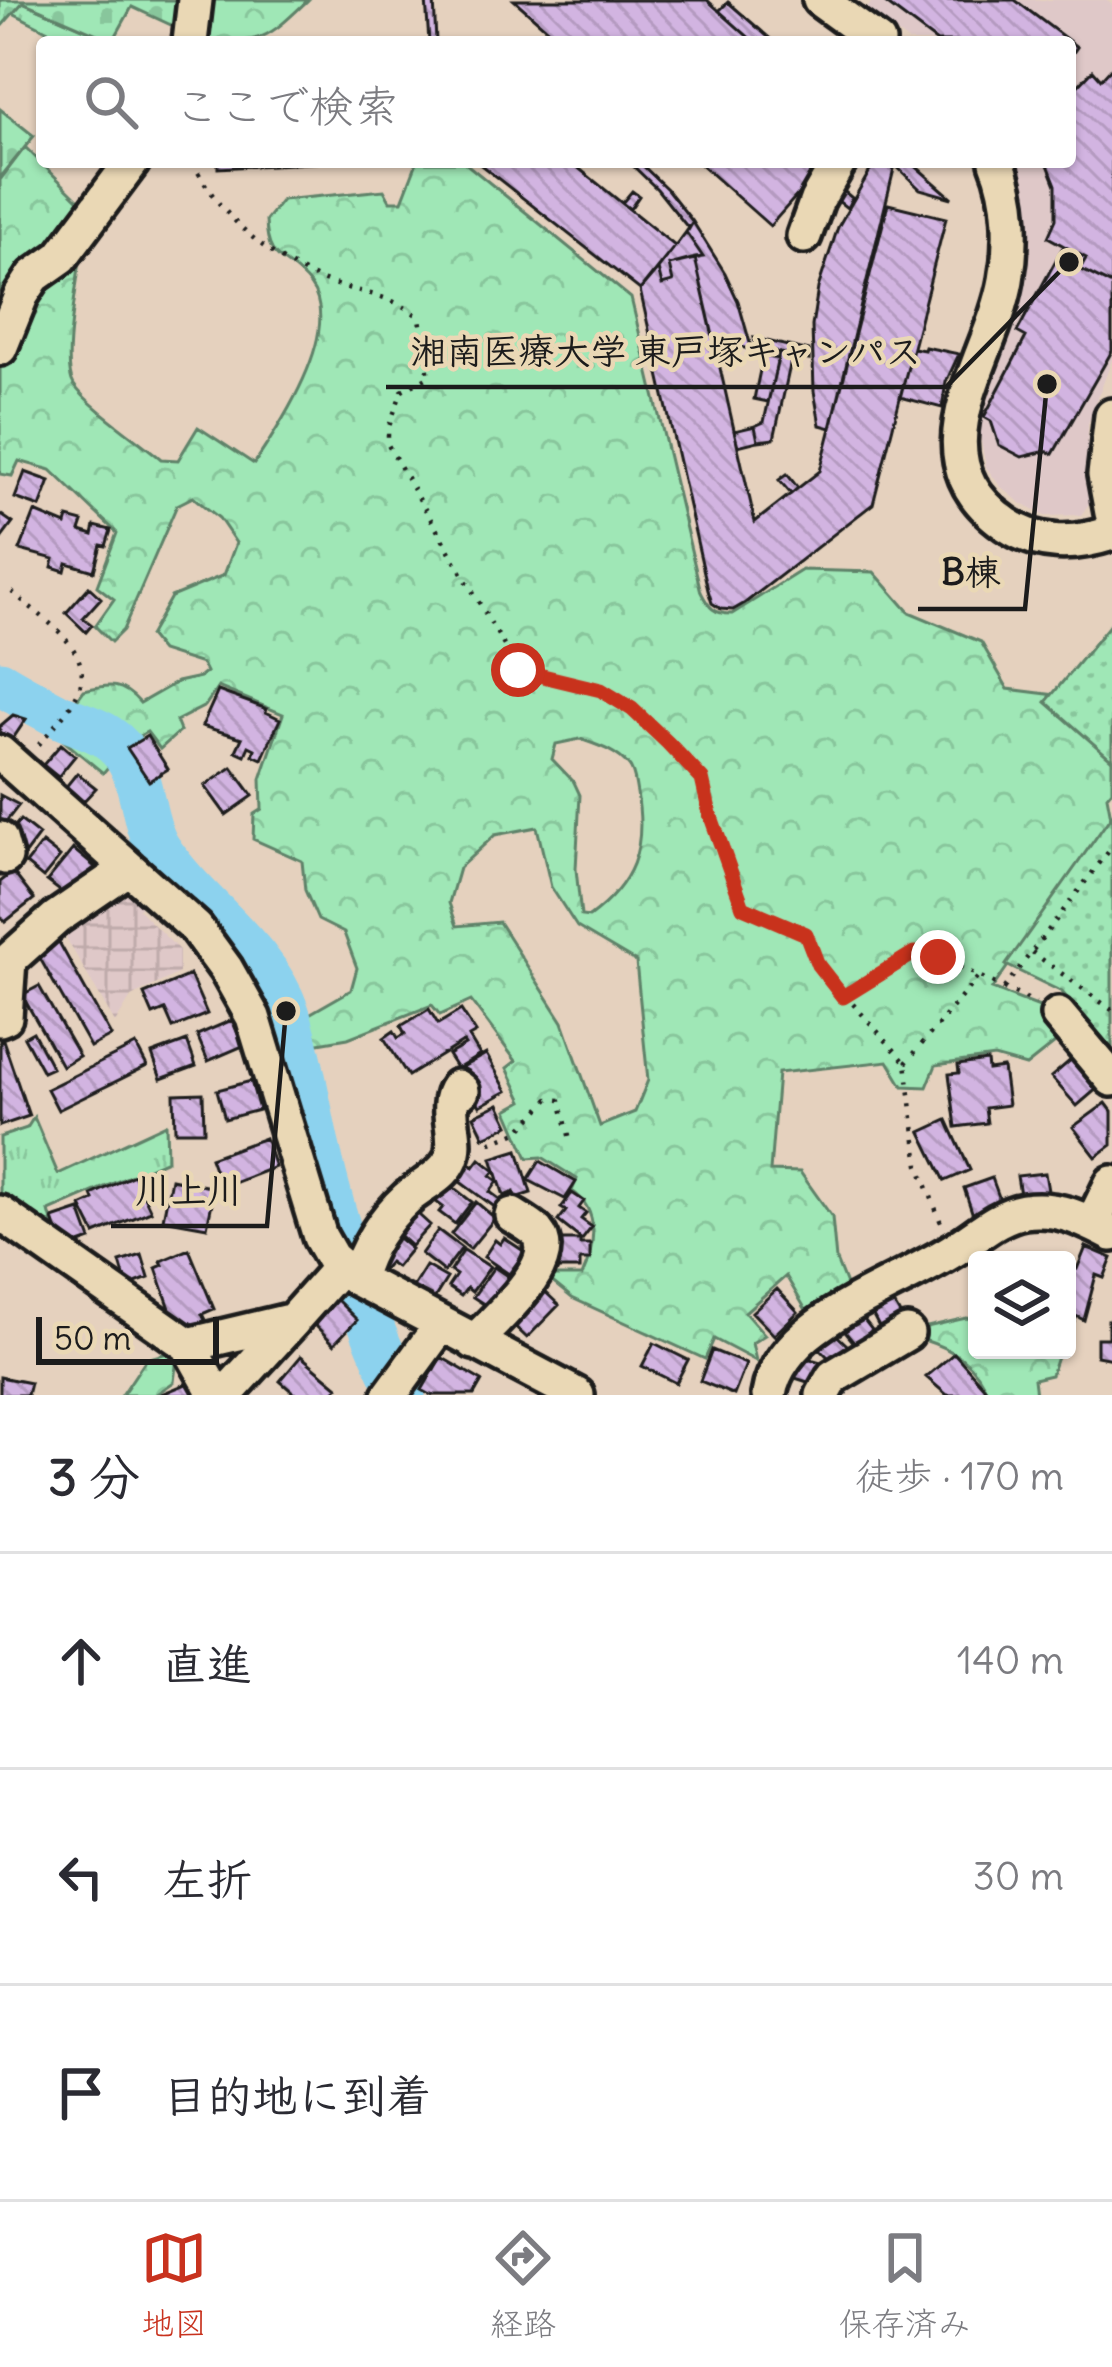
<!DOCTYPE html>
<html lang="ja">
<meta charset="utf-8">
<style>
body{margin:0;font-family:Delius,"Klee One",sans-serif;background:#f7f7f7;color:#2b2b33}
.controls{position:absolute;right:36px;bottom:36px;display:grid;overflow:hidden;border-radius:12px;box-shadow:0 3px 9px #0004}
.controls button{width:108px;height:108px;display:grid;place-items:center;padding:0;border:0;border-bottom:3px solid #e1e1e2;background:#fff;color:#2b2b33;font:60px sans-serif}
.scale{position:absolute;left:36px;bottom:30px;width:183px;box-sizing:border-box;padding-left:12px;border:6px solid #1c1c1c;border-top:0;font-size:33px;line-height:42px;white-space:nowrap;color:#1c1c1c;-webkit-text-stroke:9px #ead8b5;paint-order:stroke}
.stop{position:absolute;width:36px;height:36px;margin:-27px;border:9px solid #c8321e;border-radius:50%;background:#fff}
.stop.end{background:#c8321e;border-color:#fff;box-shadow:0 3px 12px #0008}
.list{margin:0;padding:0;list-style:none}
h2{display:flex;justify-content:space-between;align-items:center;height:156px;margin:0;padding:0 48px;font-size:51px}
h2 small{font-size:39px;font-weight:400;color:#7c7c81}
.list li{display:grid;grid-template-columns:78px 1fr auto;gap:36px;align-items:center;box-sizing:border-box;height:216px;padding:0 48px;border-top:3px solid #e1e1e2}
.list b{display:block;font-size:45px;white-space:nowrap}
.list em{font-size:39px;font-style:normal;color:#7c7c81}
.icon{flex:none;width:66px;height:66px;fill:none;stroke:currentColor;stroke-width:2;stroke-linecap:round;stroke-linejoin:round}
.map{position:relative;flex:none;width:1112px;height:1395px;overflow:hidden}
.search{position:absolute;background:#fff;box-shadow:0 3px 9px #0004;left:36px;right:36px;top:36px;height:132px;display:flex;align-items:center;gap:30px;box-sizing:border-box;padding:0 42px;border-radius:12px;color:#7c7c81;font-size:45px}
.sheet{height:804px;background:#fff}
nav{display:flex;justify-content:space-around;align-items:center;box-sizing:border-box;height:168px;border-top:3px solid #e1e1e2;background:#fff;font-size:33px;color:#7c7c81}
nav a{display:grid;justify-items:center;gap:6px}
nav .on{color:#c8321e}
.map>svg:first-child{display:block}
.built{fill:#dfc8c8}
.industrial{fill:url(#industrial-grid)}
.grass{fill:url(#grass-tufts);stroke:#5e8269;stroke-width:3}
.forest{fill:url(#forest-crowns);stroke:#5e8269;stroke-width:3;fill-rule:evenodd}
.cemetery{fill:url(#cemetery-stones);stroke:#5e8269;stroke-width:3}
.park{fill:url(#park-dots);stroke:#5e8269;stroke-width:3}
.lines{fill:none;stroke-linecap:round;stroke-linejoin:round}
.river{stroke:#8cd2ee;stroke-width:45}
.building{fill:url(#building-back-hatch);stroke:#1c1c1c;stroke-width:3}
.minor-casing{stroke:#1c1c1c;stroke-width:42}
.path{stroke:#1c1c1c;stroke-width:4.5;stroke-dasharray:3 9;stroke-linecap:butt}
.minor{stroke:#ead8b5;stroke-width:33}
.route{stroke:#c8321e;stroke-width:15}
.leader{fill:none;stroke:#1c1c1c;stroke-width:4.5}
.callout-dot{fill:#1c1c1c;stroke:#ead8b5;stroke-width:4.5}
.callout-label{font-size:36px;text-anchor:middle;font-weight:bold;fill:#1c1c1c;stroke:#ead8b5;stroke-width:9;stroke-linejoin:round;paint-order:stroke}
</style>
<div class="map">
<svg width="1112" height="1395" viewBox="0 0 1112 1395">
<defs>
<pattern id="industrial-grid" width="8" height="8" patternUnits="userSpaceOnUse" patternTransform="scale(3)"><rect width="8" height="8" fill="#dfc8c8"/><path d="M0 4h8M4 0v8" fill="none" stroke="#bfabab"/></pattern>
<pattern id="grass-tufts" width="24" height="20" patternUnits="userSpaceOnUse" patternTransform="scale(3)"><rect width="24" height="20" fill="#9fe7b6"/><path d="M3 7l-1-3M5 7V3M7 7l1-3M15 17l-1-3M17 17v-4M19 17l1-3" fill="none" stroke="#88c69c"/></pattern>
<pattern id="forest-crowns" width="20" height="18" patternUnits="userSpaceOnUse" patternTransform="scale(3)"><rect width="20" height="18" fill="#9fe7b6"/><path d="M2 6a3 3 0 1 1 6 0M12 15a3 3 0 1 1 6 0" fill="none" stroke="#88c69c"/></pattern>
<pattern id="cemetery-stones" width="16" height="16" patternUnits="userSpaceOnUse" patternTransform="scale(3)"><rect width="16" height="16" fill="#9fe7b6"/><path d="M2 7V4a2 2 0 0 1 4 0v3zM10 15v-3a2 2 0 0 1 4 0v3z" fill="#88c69c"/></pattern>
<pattern id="park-dots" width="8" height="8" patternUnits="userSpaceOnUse" patternTransform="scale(3)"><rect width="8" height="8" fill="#9fe7b6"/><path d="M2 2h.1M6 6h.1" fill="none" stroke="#88c69c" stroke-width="1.8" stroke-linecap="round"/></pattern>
<pattern id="building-back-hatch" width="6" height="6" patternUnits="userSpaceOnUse" patternTransform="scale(3)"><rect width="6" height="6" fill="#d2b4e1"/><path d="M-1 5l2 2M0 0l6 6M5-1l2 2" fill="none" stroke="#b49ac0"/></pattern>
</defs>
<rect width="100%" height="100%" fill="#e5d1be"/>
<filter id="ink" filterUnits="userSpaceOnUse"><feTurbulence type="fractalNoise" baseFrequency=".00833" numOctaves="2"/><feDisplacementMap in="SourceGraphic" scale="24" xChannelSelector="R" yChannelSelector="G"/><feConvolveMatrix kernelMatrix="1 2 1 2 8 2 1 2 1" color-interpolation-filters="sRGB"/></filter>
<g filter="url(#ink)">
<path class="built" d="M873,0H1105L1112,4V360L1088,424L1087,481L1091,501L1081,515L1045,516L1022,504L1000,486L986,467L979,430L1024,279L1029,245L1025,187L1018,162H1070V42H909L866,10Z"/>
<path class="industrial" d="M119,887L141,905L138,909L179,950V973L131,997L115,1023L58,924Z"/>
<path class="grass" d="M23,2L113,41V42H70L13,13Z
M34,1117L58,1174L166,1124L167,1160L49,1211L55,1233L0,1203V1137L27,1128Z"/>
<path class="forest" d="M201,0H308C265,41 264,42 204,42Z
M25,147L85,206C87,245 58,360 74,385C88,406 140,441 161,459L178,460L198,427L254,464C280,426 344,329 310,285C287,255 267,266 266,220L282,200L384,190L390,201H402L417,162H464L631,298L701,592C709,608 714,614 732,614L802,570L874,572L909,612L981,642L1008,689L1112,702V790L1107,796L1111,817L992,989L1045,1009L1060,1039L1026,1066L994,1057L936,1065L927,1087L903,1086L888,1061L778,1073L770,1171L800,1172L832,1217L836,1260L850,1295L809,1315L786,1276L745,1312L765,1335L752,1343L756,1361L714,1339L705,1359L572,1298L545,1276H582C595,1247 601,1211 572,1191L577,1179L542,1157L528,1158L507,1110L523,1101L507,1068L516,1061L471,1001L440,1015L432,1005L348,1038L301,1046L297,1021L351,990L357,968L344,933L318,920L305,890L302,861L253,839L254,814L262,809L261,779L283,714L218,687L205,706L176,721L180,731L160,749L147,732L130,741L103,773L53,732L84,690C110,684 122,682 140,703L177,682L200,677L206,672L202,664L161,651L149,636L171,597L224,575L236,543L219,518L193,497L177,505L123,630L111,642L95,626L114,599L97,586L117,533L51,470L19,461L12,476L0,474V180ZM580,739C597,745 617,751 629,766C635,773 635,784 637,793C647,849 633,884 589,917L581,916L576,869L580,795L574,782L552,759L556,744ZM537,827L551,887L577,927L636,962L648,1080L635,1112L600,1126L563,1022L499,922L457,926L449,903L459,868L495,835Z
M966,1318L977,1319V1350H1036L1057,1357L1051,1375L1034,1379L1036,1395H988C977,1362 952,1349 921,1339L918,1329Z
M178,1350L174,1382L155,1395H122L146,1359Z"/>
<path class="cemetery" d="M0,0H186L184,31L132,7L113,41L23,2L0,28Z
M0,109L34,136L0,178Z"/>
<path class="park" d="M1112,622V760L1046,702Z
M1112,815V1052L1062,992L1006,965Z"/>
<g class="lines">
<path class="river" d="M0,683C18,694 37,704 56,714C84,728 114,730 130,762C144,788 143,824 158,848C196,907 263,945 287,1012C301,1054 307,1101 317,1145C333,1217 367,1332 403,1395"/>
</g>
<path class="building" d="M426,0H434L436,42H429Z
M514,0H707L754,42H562Z
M881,0H1015L1077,47L1070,57V42H937Z
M728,2L774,42H754L719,11Z
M1112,67V285L1080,269L1086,258L1048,237L1056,219V185L1047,162H1070V94L1093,70L1101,79Z
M218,162H329L218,168Z
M477,162H571L675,246L640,290Z
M629,162H639L667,189L693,222L689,229L657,189Z
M698,162H798L814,176L770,226Z
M875,162L895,165L831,428L820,425L814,391L812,326L818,288L838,227Z
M892,162H911L952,198L920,189Z
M811,164L852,198L847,208L811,180L814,176L807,170Z
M632,191L639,196L630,209L622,203Z
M888,204L946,218L873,504L745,603L733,610L721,609L712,603L708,590L640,290L658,269L662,285L673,282L669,265L695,258L755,522L820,471Z
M693,222L725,273L738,301L752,350L714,340L695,258L703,257L686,232Z
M686,232L703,257L669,265L673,282L662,285L658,269Z
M1063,247L1086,258L1080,269L1112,285V351L1053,454L1046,451L1022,457L999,445L991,421L984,417L1026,337L1017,332Z
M754,338L809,351V360L756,347Z
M925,347L959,354L946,382L942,408L900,397L913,348L924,350Z
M779,353L792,356L774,439L758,441L755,426L764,422Z
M763,356L778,359L768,402L754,399Z
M755,426L758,441L738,446L734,431Z
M25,472L50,481L40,507L15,498Z
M787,474L798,488L791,494L779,480Z
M35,512L66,525L68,518L83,522L80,531L93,535L95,526L111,530L106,546L101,545L94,571L67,563L65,571L52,567L54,559L20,550Z
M0,514L13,523L1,539L0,538Z
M89,587L101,598L83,618L92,625L86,632L66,613Z
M218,691L267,709L266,712L280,719L262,759L253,755L255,749L249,746L245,755L236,751L242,738L202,726Z
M13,715L26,719L12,740L0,732V726Z
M147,736L168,769L149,781L127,748Z
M61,744L75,756L58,777L43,765Z
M232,767L253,796L226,815L205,786Z
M77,773L96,788L81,804L64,789Z
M0,795L19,805L1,828H0Z
M20,820L39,835L24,855L4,839Z
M42,843L60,857L43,878L26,864Z
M73,849L95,867L69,898L47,881Z
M13,872L34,899L5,922L0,915V882Z
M55,935L111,1036L90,1047L33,946Z
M190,975L207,1014L173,1028L165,1010L153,1015L144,994Z
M39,986L79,1056L62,1066L22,995Z
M429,1009L438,1024L461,1010L476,1033L469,1037L480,1055L457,1069L448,1055L465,1045L463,1042L408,1076L384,1038L394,1031L398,1038L405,1034L401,1026Z
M232,1020L243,1046L208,1061L197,1035Z
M33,1032L52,1068L43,1072L24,1037Z
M3,1040L29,1116L0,1126V1041Z
M187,1041L196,1066L161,1079L152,1054Z
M136,1045L147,1066L58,1110L47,1089Z
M486,1054L507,1091L480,1106L459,1069Z
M1073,1058L1099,1087L1077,1106L1051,1077Z
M987,1061L988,1070L1003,1068L1008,1105L985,1108L987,1123L956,1127L949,1074L959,1073L958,1065Z
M251,1081L259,1110L225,1119L217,1090Z
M203,1093L204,1131H175L174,1094Z
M1106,1103L1112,1111V1145L1096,1157L1073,1127Z
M499,1104L509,1125L484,1137L474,1116Z
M947,1120L970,1170L945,1181L921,1132Z
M265,1138L275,1167L221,1188L210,1158Z
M518,1150L531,1193L515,1198L514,1192L504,1196L492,1158Z
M462,1157L474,1167L480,1159L495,1171L491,1176L498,1181L490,1192L509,1206L503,1213L449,1174Z
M540,1161L576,1182L565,1199L528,1180Z
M1045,1173L1049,1197L1021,1201L1017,1176Z
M134,1175L151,1211L95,1234L81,1206L94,1200L92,1195Z
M992,1178L1002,1205L973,1215L964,1188Z
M171,1179L215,1188L207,1227L163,1219Z
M444,1180L472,1202L455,1224L439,1212L443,1207L431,1198Z
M572,1193L584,1201L579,1208L586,1213L581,1219L592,1227L582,1240L558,1221L566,1211L561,1208Z
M414,1202L423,1211L419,1215L430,1225L411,1246L390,1227Z
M476,1202L495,1218L470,1249L451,1234Z
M80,1210L91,1240L63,1250L53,1219Z
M387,1229L411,1249L396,1267L389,1262L380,1273L368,1263Z
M438,1230L462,1248L444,1272L421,1254Z
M504,1238L525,1252L509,1274L484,1257L495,1240L500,1244Z
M551,1240H580V1244H590V1260H580V1269H552Z
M1086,1247L1112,1258L1104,1278L1096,1275L1084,1320L1076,1316L1068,1337L1067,1263L1069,1259L1074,1261L1072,1267L1077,1269Z
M189,1249L214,1309L202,1314L205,1320L201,1324L190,1329L176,1326L156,1268L163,1265L161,1261Z
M464,1250L490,1267L472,1292L467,1288L461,1296L448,1287L456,1275L450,1271Z
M142,1255L149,1278L127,1286L120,1262Z
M426,1266L447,1278L432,1302L411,1290Z
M494,1267L516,1282L496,1312L473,1297Z
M538,1285L559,1305L527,1338L506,1318Z
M777,1289L798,1312L774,1335L752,1312Z
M328,1291L357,1320L334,1344L305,1315Z
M888,1293L902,1318L880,1329L867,1304Z
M855,1308L872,1330L855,1344L837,1322Z
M1108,1320H1112V1359L1097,1356V1338H1108Z
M827,1326L847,1345L832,1361L812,1341Z
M654,1343L688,1360L676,1383L642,1366Z
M712,1350L746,1364L734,1395L700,1381Z
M954,1353L985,1388L977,1395H947L926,1377Z
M793,1354L821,1362L814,1384L786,1375Z
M301,1356L338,1387L331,1395H296L280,1381Z
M441,1357L482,1381L474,1395H431L422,1390Z
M0,1377L30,1383L27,1395H0Z
M191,1382L196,1395H159Z"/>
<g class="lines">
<defs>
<path id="minor" d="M820,0L878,42
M190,42L195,0
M997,162C1012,198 1013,242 1006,280C991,364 909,456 1006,524C1040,547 1075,545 1112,533
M804,236L817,200L839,162
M0,348L21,296L34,276L61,257L132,162
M1112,416L1105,475L1112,513
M0,753L196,928L226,969L253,1017L320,1237L332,1258L357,1279L577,1395
M0,839L5,857
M1058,1015L1112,1079
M0,1019L5,1017L9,960L56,918L129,868
M0,1213L188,1345L216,1395
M1092,1224L1112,1183
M357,1279C365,1248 384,1219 407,1198C421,1186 442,1177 450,1161C462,1139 441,1108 457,1087L462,1091
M474,1342C493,1321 563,1263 537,1232C531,1226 520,1220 512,1215
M188,1345L293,1320L340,1267
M225,1395L293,1321
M390,1395L441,1325
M769,1395C773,1368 793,1344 815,1328C856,1297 908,1278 952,1251C976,1237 996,1216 1024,1211C1057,1206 1083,1219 1112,1234
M823,1395L833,1377L907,1333"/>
</defs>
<use href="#minor" class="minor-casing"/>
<path class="path" d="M193,162C218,216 276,265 333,284C365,294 393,295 420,318L429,377L402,391L388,429V445L518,670L601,690L632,709L668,743L702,779L710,814L743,907L806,935L818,965L906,1063L919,1165L941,1223
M12,592C40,617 99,651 77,694C68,713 50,730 37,747
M1032,952L1112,1010
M1004,988L1112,847
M843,997L913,953L938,957L1036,1003
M906,1063L978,977
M482,1135L489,1143L518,1132L549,1099L560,1100L571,1143"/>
<use href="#minor" class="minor"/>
</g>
</g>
<g class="lines" filter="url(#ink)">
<path class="route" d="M518,670L601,690L632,709L668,743L702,779L710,814L743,907L806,934L818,965L843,997L914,953L938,957"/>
</g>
<path class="leader" d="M1069 262L946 387H386M1047 384L1025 609H918M286 1011L267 1226H111"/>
<g class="callout-dot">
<circle cx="1069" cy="262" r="12"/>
<circle cx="1047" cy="384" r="12"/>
<circle cx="286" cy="1011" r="12"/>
</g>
<g class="callout-label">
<text x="666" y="364">湘南医療大学 東戸塚キャンパス</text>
<text x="971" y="585">B棟</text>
<text x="189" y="1203">川上川</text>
</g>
</svg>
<div class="controls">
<button><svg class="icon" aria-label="layers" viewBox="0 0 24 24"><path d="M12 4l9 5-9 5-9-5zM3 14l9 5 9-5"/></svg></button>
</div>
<div class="scale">50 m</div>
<div class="stop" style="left:518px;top:670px"></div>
<div class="stop end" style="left:938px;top:957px"></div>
<div class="search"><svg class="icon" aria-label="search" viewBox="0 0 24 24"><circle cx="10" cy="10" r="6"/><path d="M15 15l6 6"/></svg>ここで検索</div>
</div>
<section class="sheet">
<h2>3 分<small>徒歩 · 170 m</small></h2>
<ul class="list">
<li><svg class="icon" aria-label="ahead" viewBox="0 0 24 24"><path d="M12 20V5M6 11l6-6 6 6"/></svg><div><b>直進</b></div><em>140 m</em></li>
<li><svg class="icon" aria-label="left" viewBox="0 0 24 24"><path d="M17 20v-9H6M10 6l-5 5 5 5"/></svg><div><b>左折</b></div><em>30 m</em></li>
<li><svg class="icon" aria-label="arrive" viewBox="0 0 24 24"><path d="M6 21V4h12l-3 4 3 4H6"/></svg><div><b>目的地に到着</b></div></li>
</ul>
</section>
<nav>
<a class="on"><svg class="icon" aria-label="map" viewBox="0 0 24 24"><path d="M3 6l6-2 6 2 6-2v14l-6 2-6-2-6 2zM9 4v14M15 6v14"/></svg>地図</a>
<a><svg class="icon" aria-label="directions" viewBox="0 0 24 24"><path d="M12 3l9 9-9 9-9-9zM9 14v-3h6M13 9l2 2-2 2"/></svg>経路</a>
<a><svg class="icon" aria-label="saved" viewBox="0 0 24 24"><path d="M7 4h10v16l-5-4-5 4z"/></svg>保存済み</a>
</nav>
